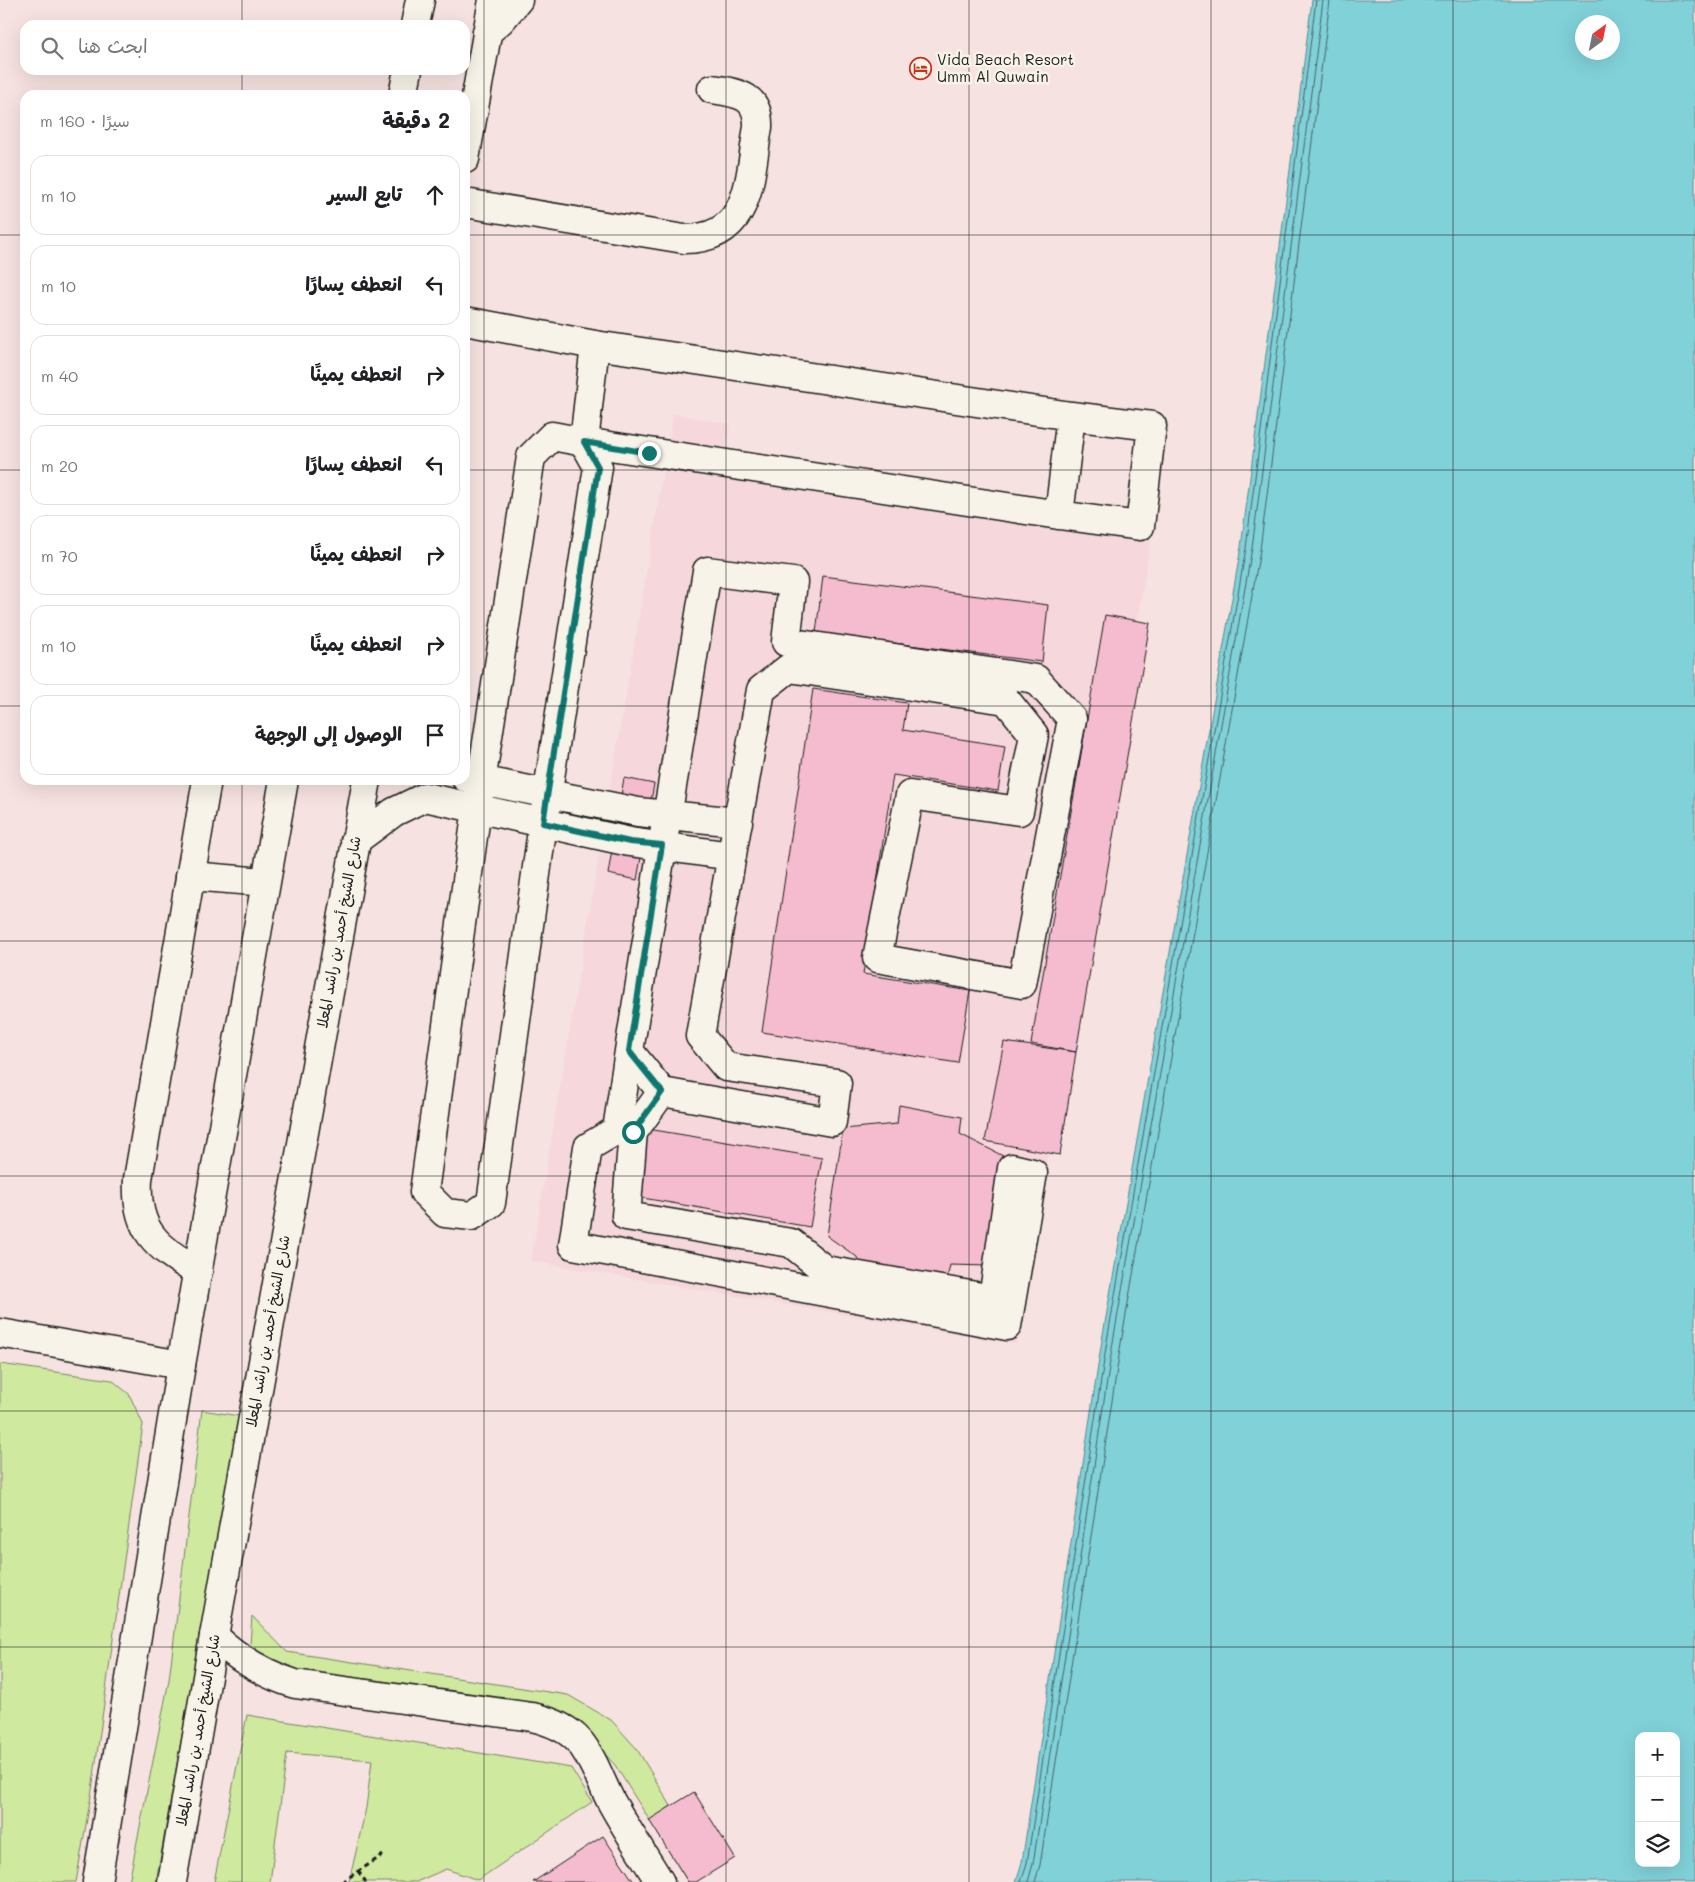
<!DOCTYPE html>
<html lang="ar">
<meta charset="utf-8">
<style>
body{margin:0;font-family:Mali,"Playpen Sans Arabic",sans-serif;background:#f6f6f6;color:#202124;direction:rtl}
.controls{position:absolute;right:15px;bottom:15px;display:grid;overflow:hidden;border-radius:10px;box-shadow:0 5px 20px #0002}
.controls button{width:45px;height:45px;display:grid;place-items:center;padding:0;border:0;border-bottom:1px solid #e0e0e0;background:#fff;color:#202124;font:25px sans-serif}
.compass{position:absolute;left:1575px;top:15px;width:45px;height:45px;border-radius:50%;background:#fff;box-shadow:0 5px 20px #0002;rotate:33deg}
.stop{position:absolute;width:15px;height:15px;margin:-11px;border:4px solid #0f766e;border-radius:50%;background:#fff}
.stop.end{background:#0f766e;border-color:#fff;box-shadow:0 1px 5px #0008}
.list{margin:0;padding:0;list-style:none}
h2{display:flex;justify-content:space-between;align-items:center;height:65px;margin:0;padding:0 20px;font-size:21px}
h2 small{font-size:16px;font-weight:400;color:#757577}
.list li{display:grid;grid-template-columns:32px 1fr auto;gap:15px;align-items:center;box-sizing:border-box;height:80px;margin:0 10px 10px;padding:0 10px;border:1px solid #e0e0e0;border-radius:15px}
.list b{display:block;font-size:19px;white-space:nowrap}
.list em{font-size:16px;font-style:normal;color:#757577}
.icon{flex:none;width:28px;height:28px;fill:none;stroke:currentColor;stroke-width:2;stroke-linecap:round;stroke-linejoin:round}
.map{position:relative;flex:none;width:1695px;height:1882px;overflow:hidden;direction:ltr}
.search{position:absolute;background:#fff;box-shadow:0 5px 20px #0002;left:20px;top:20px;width:450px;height:55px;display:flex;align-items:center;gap:12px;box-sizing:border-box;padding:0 18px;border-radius:15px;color:#757577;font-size:19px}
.panel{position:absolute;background:#fff;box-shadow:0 5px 20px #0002;left:20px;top:90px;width:450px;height:695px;border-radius:15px;direction:rtl}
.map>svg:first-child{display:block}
.built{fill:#f6d7dc}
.green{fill:#cfe99f;stroke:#76825e}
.water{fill:#81d1d9;stroke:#59898d;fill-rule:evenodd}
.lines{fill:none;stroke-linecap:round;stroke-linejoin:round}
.shore{stroke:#446468;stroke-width:1}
.building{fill:#f5bcd0;stroke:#1c1c1c}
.minor-casing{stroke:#1c1c1c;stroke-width:31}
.major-casing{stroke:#1c1c1c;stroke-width:31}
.path{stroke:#1c1c1c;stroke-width:3;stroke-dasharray:5 4;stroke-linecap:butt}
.minor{stroke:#f7f3e8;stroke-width:28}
.major{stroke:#f7f3e8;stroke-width:28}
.route{stroke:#0f766e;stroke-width:6}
.grid{fill:none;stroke:#1c1c1c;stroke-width:1;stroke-opacity:0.55}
.labels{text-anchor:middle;stroke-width:5;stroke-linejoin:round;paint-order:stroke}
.poi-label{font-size:15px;fill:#1c1c1c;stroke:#f7f3e8;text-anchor:start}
.street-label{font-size:15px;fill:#1c1c1c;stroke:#f7f3e8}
</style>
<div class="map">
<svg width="1695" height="1882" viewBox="0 0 1695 1882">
<rect width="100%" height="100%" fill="#f6e2e1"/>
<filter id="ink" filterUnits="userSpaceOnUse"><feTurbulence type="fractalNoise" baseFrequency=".02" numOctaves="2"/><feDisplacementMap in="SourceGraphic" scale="10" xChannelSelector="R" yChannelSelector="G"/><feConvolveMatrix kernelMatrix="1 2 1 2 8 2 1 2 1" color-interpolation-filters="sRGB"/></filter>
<g filter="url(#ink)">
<path class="built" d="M673,414L730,424L723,475L1151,538L1016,1344L531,1261Z"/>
<path class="green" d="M0,1364L112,1380L129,1394L143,1424L92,1790L76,1882H0Z
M202,1410L239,1416L156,1882H129L169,1680Z
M252,1616L287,1652L568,1695L611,1720L637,1749L671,1806L650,1820L688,1882L615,1765L594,1742L248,1674Z
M247,1715L571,1768L592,1802L478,1880L446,1869L416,1882H349L366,1808L372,1760L287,1753L270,1882H214Z"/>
<path class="water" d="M1312,0H1695V1882H1016L1022,1862L1102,1340L1241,547ZM1582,22H1612V52H1582ZM1639,1736H1676V1863H1639Z"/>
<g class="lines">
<path class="shore" d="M1021,1882L1027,1863L1107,1341L1246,548L1316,0
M1028,1882L1033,1864L1113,1342L1252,548L1323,0
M1035,1882L1040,1865L1121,1343L1260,550L1330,0"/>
</g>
<path class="building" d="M823,576L1048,605L1042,662L816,633Z
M1105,615L1150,623L1076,1052L1031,1044Z
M813,689L907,703L903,730L1005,746L998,791L893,775L863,974L970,991L958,1063L762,1032Z
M624,778L654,784L637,880L608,874Z
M1004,1042L1076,1052L1060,1155L985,1141Z
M899,1105L962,1117L960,1134L1005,1157L989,1266L950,1265L945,1289L860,1274L857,1257L827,1236L843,1129L897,1124Z
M648,1129L822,1158L810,1227L637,1197Z
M694,1792L735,1858L696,1882H688L649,1820Z
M603,1836L634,1882H533Z"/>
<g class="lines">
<defs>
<path id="minor" d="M487,32L501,20L518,0
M465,203L684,239C752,239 749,178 758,127C759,95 738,93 712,89
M465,321L595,345L1071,416L1152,426L1140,526L1059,515L584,442L595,345
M552,436L584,442L598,467L543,823L491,1203L472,1216L445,1213L424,1192L477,808L531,457Z
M1059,515L1071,416
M707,571L793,582L786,642L1036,679L1072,719L1022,984L877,958L910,795L1019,811L1034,735L1006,700L789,668L761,690L700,1036L726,1067L837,1083L832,1122L662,1092L629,1051Z
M465,777L638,812L738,822
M355,841L394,812L425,797L630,842L732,856
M629,1051L617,1130L588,1147L573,1245L1007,1326L1033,1173L1012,1168L993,1299L825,1270L791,1243L626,1216L633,1132L662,1092
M198,1272C156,1246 135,1231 138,1179L207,780
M0,1333L181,1365
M214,1636C238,1659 264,1674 295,1684L532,1717C550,1721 566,1727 579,1741C594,1759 601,1783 612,1803C627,1830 644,1856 660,1882"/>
<path id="major" d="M415,25L420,0
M403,95L408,70
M465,159L493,0
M190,876L266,882
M97,1882L181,1365L284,780
M172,1882L214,1636L367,780"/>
</defs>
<use href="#minor" class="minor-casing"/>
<use href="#major" class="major-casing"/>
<path class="path" d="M358,1871L366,1882
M342,1882L383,1855"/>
<use href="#minor" class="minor"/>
<use href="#major" class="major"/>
</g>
</g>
<g class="lines" filter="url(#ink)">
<path class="route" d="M633,1132L662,1092L629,1051L662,845L630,842L543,823L598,467L584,442L649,453"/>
</g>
<path class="grid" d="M242,0V25M484,0V1882M726,0V1882M969,0V1882M1211,0V1882M1453,0V1882M242,70V95M0,235H25M465,235H1695M0,470H25M465,470H1695M0,706H25M465,706H1695M242,780V1882M0,941H1695M0,1176H1695M0,1411H1695M0,1647H1695"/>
<defs>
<symbol id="hotel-ring" viewBox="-11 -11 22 22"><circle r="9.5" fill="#f7f3e8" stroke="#c8321e" stroke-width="1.5"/><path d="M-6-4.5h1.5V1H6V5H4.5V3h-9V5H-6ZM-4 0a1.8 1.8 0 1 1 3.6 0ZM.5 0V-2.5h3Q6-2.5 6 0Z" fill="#c8321e"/></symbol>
</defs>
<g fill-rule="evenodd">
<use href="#hotel-ring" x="908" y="56" width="25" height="25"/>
</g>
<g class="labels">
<g class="poi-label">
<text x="937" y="65">Vida Beach Resort<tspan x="937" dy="17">Umm Al Quwain</tspan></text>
</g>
<g class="street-label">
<text transform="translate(339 932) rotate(-80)" y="5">شارع الشيخ أحمد بن راشد المعلا</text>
<text transform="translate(268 1331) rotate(-80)" y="5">شارع الشيخ أحمد بن راشد المعلا</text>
<text transform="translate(198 1730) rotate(-80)" y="5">شارع الشيخ أحمد بن راشد المعلا</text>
</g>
</g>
</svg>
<div class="controls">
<button>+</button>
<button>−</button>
<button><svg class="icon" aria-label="layers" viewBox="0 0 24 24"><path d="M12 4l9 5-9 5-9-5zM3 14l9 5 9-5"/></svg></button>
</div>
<svg class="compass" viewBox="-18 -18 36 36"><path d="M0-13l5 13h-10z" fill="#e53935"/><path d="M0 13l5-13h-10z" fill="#757577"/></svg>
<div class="stop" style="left:633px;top:1132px"></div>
<div class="stop end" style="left:649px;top:453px"></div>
<div class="search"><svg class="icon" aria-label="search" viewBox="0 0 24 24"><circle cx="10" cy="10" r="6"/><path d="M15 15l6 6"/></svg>ابحث هنا</div>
<section class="panel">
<h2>2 دقيقة<small>سيرًا · 160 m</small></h2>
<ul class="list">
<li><svg class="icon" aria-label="ahead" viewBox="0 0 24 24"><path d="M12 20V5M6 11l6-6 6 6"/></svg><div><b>تابع السير</b></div><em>10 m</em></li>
<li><svg class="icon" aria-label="left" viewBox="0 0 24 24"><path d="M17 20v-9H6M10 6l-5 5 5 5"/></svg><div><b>انعطف يسارًا</b></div><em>10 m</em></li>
<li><svg class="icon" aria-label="right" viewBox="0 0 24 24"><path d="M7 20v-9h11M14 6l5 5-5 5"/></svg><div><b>انعطف يمينًا</b></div><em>40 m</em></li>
<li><svg class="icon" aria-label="left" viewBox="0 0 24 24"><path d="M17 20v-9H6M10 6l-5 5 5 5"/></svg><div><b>انعطف يسارًا</b></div><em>20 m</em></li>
<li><svg class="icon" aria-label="right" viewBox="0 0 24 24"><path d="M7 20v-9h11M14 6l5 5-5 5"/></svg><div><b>انعطف يمينًا</b></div><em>70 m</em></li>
<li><svg class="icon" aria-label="right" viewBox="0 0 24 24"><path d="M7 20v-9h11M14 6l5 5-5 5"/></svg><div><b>انعطف يمينًا</b></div><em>10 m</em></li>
<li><svg class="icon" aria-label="arrive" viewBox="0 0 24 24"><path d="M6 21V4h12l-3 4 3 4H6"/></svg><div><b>الوصول إلى الوجهة</b></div></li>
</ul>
</section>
</div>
